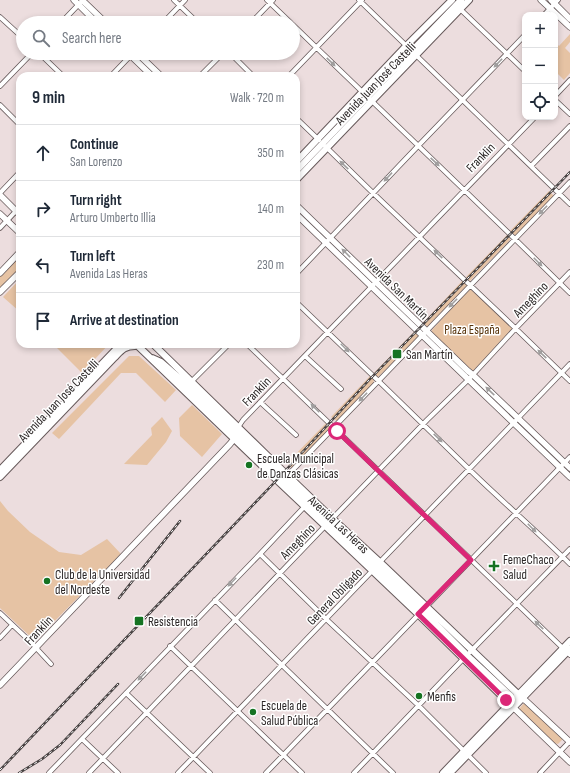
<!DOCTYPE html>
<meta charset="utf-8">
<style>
body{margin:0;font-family:"Sofia Sans Condensed",sans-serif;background:#f6f6f7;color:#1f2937}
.controls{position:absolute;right:12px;top:12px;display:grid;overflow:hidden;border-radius:8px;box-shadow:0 2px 6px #0003}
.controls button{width:36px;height:36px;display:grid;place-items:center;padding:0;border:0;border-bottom:1px solid #e0e1e3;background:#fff;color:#1f2937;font:20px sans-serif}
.stop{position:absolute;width:12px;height:12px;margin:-9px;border:3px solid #db2777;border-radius:50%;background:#fff}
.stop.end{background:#db2777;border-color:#fff;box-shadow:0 1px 4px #0008}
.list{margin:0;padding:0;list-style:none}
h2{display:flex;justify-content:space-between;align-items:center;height:52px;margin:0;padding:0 16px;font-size:17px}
h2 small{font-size:13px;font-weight:400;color:#747a83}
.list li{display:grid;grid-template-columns:26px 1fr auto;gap:12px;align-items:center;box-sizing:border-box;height:56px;padding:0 16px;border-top:1px solid #e0e1e3}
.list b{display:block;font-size:15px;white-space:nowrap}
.list p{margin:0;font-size:13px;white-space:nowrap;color:#747a83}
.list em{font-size:13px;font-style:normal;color:#747a83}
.icon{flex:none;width:22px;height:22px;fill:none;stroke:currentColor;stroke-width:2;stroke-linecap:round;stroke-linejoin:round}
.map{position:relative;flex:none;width:570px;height:773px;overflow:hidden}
.search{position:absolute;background:#fff;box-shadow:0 2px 6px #0003;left:16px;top:16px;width:284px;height:44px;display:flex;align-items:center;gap:10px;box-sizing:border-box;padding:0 14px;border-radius:22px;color:#747a83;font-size:15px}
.panel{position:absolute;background:#fff;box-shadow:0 2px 6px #0003;left:16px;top:72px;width:284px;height:276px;border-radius:12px}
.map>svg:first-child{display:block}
.green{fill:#e6c3a4}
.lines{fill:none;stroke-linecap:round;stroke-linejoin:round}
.street-casing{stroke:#675a5b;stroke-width:5.5}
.secondary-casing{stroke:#675a5b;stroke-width:7}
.primary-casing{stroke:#675a5b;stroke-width:8}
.street{stroke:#fff;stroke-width:4}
.secondary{stroke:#fff;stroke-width:5.5}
.primary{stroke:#fff;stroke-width:6}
.rail-casing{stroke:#484242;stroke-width:2.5}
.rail{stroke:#fff;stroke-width:1;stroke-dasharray:3;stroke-linecap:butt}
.oneway{fill:#a09e9e}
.route{stroke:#db2777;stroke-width:5}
.poi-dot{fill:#157322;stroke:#fff;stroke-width:1.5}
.labels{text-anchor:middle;stroke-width:3;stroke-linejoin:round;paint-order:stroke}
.street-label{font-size:13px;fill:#2d2828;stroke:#fff}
.park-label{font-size:13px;fill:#58340b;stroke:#fff}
.poi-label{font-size:13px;fill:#2d2828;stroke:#fff;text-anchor:start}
</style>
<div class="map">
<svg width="570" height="773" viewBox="0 0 570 773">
<rect width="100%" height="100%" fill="#ecddde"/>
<path class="green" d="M570,34V42L565,48L570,53V73L564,80L555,71V42L559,46Z
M549,191L554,196L517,235H515L510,231Z
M507,235L510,238V240L471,280L470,281L466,277Z
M20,255V269L0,289V276Z
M20,279V312L3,297Z
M462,281L467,285V286L428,327L423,323Z
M471,288L512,327V330L473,371L471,370L432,332V330L469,289Z
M415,331L419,334L418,338L379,376L377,377L374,373Z
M53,344H109L82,373Z
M129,356H139L176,390L165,402L136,373H121L59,439L52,433Z
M370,376L374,380L373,384L337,421L331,417Z
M192,405L222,434L202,457L180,436L179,418Z
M162,417L172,431L166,442L147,465L124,464L152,435L151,428Z
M326,423H327L330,426V429L292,468L287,463Z
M0,501L8,511L30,532L59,552L81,555L107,539L121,554L35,641L0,608Z
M524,703H527L562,736V740L558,744L554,743L520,712V708Z"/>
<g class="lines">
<defs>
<path id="street" d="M174,0L198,23
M267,0L291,23
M359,0L570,204
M459,8L525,71
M544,15L558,0
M0,17L23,38
M61,23L80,3
M163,23L185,0
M251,23L273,0
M293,25L518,242L570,293
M39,53L63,76
M230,53L253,76
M111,76L133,53
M200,76L223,53
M289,76L362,0
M0,86L32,53
M555,96L570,80
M555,100L570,114
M0,105L20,125
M296,118L319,140
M325,146L373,193L512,325L570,381
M531,166L570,126
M0,193L20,172
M0,228L16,211
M296,274L418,146L525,35
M296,302C355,358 414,415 473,473C505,504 539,533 570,564
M247,344L570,655
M305,356L341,389
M191,382L229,344
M260,402L296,435
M237,429L243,420L535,117
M286,477L570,182
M331,520L427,420L469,379L516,328L570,272
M260,554L326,619L419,706L486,773
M379,563L570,364
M215,600L393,773
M425,608L570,457
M0,613L37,648L38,650L51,664
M0,638L12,625
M170,646L302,773
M470,652L570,549
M126,693L210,773
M82,739L118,773
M49,773L260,554L306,505
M89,773L326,525
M178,773L373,570
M266,773L420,613
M354,773L464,658
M540,773L570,741"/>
<path id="secondary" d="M74,0L97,23
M82,0L106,23
M541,0L570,27
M551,0L570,19
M128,53L152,76
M137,53L161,76
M0,195L20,215
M296,205L468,371L473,375L570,468
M0,214L20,233
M296,214L570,477
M0,273L20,252
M0,292L20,272
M0,685L230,444L234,439
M522,698L526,701L570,742
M514,708L570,762"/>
<path id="primary" d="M296,162L406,46L452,0
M296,171L461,0
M296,180L469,0
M153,344L282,470L336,522L384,566L522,698
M138,346L280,483L418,614L514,708
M152,358L161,362L185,383L281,476L425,613L471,659L514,699
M0,470L121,344
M0,477L114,358C121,351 124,346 135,346
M443,773L570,641
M450,773L570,649"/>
</defs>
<use href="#street" class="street-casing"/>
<use href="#secondary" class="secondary-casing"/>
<use href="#primary" class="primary-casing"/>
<use href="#street" class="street"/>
<use href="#secondary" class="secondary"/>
<use href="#primary" class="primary"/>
<defs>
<path id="rail" d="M119,598L180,521
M0,770L273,484L370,379L470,276L570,172
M19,773L42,759L60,745L118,684"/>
</defs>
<use href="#rail" class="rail-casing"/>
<use href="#rail" class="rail"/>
</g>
<defs><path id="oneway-solid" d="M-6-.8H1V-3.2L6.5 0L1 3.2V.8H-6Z"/></defs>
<g class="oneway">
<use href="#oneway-solid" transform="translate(331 62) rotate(44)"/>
<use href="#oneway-solid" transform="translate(498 63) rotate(134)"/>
<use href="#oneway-solid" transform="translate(435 162) rotate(43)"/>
<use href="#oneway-solid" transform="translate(344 165) rotate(-136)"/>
<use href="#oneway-solid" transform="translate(388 177) rotate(133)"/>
<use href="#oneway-solid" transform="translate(543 210) rotate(134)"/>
<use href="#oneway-solid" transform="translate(346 253) rotate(-135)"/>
<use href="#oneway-solid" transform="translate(438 254) rotate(-136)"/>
<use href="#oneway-solid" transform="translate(538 262) rotate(45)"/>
<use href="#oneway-solid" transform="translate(453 303) rotate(134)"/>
<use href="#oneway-solid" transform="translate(345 348) rotate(45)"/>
<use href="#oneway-solid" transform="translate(542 354) rotate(-136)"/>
<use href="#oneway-solid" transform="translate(490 391) rotate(-136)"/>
<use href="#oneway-solid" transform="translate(363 397) rotate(134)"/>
<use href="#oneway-solid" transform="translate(315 408) rotate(-136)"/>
<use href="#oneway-solid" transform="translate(438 438) rotate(44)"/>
<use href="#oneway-solid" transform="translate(532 528) rotate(45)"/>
<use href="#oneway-solid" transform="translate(232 582) rotate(134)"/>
<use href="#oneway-solid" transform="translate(539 625) rotate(-136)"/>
<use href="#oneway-solid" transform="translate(142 676) rotate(134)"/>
</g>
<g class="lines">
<path class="route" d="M337,431L471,560L418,614L506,700"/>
</g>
<g class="poi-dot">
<rect x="392" y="349" width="10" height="10" rx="2"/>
<circle cx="249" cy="465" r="4"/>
<path d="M492 560h4v4h4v4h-4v4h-4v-4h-4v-4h4z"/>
<circle cx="47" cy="581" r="4"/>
<rect x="134" y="616" width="10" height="10" rx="2"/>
<circle cx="419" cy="696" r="4"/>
<circle cx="253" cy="712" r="4"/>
</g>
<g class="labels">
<g class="street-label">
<text transform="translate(375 83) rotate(-46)" y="5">Avenida Juan José Castelli</text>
<text transform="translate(480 157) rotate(-46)" y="5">Franklin</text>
<text transform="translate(397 288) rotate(44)" y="5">Avenida San Martín</text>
<text transform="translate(530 299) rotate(-46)" y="5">Ameghino</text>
<text transform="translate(256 391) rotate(-46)" y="5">Franklin</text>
<text transform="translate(58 400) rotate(-46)" y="5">Avenida Juan José Castelli</text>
<text transform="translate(339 524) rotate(43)" y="5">Avenida Las Heras</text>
<text transform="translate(297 541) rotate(-46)" y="5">Ameghino</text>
<text transform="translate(334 596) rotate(-46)" y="5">General Obligado</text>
<text transform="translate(38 630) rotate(-47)" y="5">Franklin</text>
</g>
<g class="park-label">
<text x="472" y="334">Plaza España</text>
</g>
<g class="poi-label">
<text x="406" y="359">San Martín</text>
<text x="257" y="463">Escuela Municipal<tspan x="257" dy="15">de Danzas Clásicas</tspan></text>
<text x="503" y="564">FemeChaco<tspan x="503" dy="15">Salud</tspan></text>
<text x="55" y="579">Club de la Universidad<tspan x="55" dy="15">del Nordeste</tspan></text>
<text x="148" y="626">Resistencia</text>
<text x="427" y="701">Menfis</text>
<text x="261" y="710">Escuela de<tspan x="261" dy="15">Salud Pública</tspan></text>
</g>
</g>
</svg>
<div class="controls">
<button>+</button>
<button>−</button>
<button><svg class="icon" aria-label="locate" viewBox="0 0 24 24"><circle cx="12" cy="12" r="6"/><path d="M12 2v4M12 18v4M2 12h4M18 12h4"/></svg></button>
</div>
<div class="stop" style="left:337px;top:431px"></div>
<div class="stop end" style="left:506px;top:700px"></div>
<div class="search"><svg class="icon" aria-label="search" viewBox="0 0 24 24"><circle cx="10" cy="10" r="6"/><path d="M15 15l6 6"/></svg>Search here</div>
<section class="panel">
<h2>9 min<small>Walk · 720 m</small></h2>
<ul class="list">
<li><svg class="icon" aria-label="ahead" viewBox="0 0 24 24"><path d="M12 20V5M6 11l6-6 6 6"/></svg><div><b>Continue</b><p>San Lorenzo</p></div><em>350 m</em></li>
<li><svg class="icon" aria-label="right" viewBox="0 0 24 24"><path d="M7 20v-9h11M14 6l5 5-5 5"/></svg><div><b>Turn right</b><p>Arturo Umberto Illia</p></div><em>140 m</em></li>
<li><svg class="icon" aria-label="left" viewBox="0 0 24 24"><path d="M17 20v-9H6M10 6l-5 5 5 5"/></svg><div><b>Turn left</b><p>Avenida Las Heras</p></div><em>230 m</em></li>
<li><svg class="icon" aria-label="arrive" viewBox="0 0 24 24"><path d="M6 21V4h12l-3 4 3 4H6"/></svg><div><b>Arrive at destination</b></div></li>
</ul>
</section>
</div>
